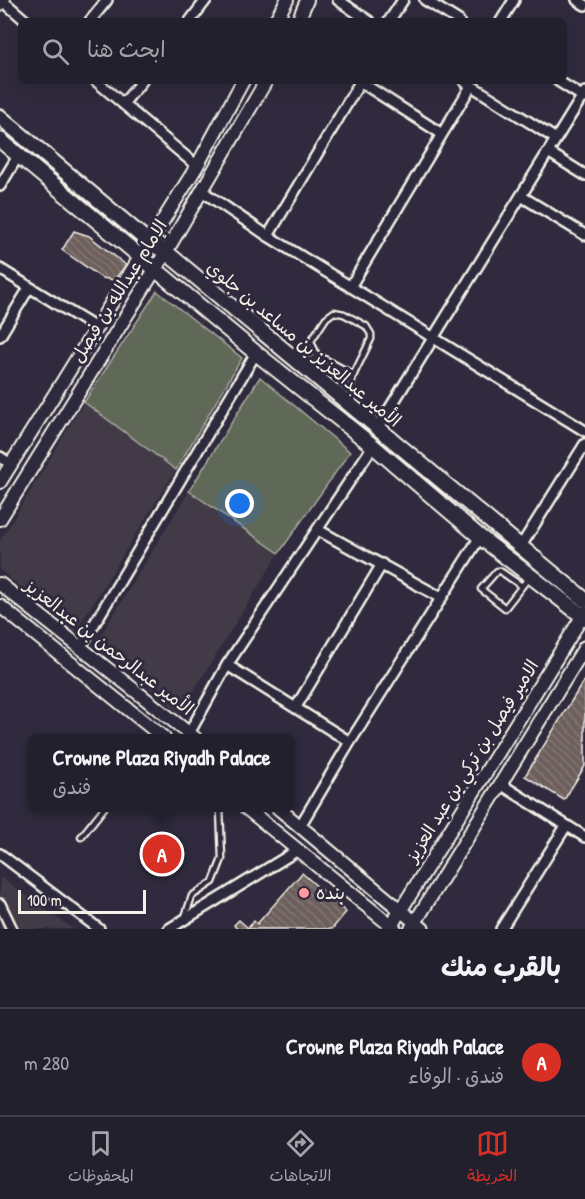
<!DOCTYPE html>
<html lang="ar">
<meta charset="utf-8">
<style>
body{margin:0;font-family:"Patrick Hand","Playpen Sans Arabic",sans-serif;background:#2b2836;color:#f1f3f6;direction:rtl}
.scale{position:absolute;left:18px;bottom:15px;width:128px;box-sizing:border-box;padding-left:6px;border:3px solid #f4f1e8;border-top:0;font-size:16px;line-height:21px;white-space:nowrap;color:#f4f1e8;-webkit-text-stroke:4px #2f2a3d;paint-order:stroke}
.you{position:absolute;left:240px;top:504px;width:21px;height:21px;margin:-15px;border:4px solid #fff;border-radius:50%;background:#1a73e8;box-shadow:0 0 0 9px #1a73e833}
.badge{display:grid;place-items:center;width:39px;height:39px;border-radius:50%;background:#d93025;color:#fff;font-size:20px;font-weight:700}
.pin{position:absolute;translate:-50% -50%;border:3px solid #fff;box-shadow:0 2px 6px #0006}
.popup{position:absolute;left:28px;top:734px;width:267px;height:78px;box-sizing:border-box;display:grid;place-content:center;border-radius:9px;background:#23202e;filter:drop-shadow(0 2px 4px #0005);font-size:20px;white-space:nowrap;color:#a3a3aa}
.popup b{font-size:22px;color:#f1f3f6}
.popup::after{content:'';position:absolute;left:50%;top:100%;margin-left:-12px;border:12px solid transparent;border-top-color:#23202e}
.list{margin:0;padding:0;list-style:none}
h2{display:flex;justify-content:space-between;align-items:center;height:78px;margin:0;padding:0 24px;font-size:26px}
h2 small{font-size:20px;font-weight:400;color:#a3a3aa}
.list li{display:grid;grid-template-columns:39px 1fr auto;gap:18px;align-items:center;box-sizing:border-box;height:108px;padding:0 24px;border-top:2px solid #403e4a}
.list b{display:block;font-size:22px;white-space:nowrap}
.list p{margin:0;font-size:20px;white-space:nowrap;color:#a3a3aa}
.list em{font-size:20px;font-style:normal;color:#a3a3aa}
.icon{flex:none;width:33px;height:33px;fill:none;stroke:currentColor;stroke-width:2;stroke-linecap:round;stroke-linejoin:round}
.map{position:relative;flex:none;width:585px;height:929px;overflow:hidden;direction:ltr}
.search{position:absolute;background:#23202e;box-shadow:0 6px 24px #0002;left:18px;right:18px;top:18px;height:66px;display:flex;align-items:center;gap:15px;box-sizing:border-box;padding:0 21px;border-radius:9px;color:#a3a3aa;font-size:22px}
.sheet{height:186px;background:#23202e}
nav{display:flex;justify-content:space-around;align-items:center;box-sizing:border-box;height:84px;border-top:2px solid #403e4a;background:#23202e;font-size:16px;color:#a3a3aa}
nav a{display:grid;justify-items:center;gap:3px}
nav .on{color:#d93025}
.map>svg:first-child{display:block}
.built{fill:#423a46}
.grass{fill:#606759;stroke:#aaaca0;stroke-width:1.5}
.building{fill:url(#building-back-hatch);stroke:#f4f1e8;stroke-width:1.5}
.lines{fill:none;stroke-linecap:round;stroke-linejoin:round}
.lane-casing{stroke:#f4f1e8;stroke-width:9}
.street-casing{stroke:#f4f1e8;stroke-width:14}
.secondary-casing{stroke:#f4f1e8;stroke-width:16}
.primary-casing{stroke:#f4f1e8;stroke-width:18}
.lane{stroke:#2f2a3d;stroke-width:4.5}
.street{stroke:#2f2a3d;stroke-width:9}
.secondary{stroke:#2f2a3d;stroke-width:12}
.primary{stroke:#2f2a3d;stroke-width:14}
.poi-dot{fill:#ff9aa2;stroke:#2f2a3d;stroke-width:2}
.labels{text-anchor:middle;stroke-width:6;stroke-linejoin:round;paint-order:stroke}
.street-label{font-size:18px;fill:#f4f1e8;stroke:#2f2a3d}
.poi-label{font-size:18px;fill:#f4f1e8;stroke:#2f2a3d;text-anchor:start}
</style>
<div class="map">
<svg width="585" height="929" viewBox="0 0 585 929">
<defs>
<pattern id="building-back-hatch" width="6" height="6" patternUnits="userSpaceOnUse" patternTransform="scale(1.5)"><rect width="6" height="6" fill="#6d5f5b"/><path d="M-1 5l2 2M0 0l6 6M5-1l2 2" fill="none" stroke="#827673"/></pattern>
</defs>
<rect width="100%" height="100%" fill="#2f2a3d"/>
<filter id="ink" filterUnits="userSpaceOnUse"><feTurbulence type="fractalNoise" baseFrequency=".0167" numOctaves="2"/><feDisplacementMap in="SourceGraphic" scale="12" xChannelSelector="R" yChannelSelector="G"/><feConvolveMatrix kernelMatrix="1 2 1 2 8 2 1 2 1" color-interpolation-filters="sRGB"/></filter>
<g filter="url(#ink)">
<path class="built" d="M84,402L176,470L75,632L0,570V541Z
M189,491L279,553L180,713L96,643Z
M0,877L73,929H0Z"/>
<path class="grass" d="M157,291L242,358L176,470L84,402Z
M260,377L350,452L279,553L189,491Z"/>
<path class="building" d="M74,231L89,236L126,265L114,280L102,278L62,250Z
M585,679V766L564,800L525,776Z
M302,873L346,912L332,929H237L234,925L239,920L248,928L254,921L257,924Z"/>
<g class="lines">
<defs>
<path id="lane" d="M317,356L311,341L326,318L334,312L344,314L366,326L371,334V339L352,378L351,392L352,403
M303,363L319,356L354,375
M522,586L500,571H497L481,589L505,608L530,576
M81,837L104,808
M185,917L192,896L213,882L222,859L220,808"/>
<path id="street" d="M338,0L369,21
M425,0L459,21
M577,0L585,5
M3,1L26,21
M90,21L107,0
M190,21L206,0
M389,21L403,0
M501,21L514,0
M96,81L197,166
M359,81L442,134
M464,81L556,139
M558,81L585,98
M123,104L142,81
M548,152L585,175
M0,186L18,156
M202,191L268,236L585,431
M521,196L585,235
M268,236L360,82
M0,269L96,328
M350,287L471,86
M0,336L29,288
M377,429L585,92
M0,457L11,464
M318,530L440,597
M521,546L585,444
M80,648L256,353
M227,665L350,742
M296,707L382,564
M187,737L227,665L373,446
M502,785L585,837
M300,826L350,742L480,537
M0,854L99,929
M0,904L12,929
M169,929L298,850
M501,929L566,826"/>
<path id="secondary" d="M0,4L3,0
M275,21L287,0
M298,21L307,0
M0,482L197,166L243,81
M0,519L166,252L266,81
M0,584L195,738
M0,606L164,738
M246,808L395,929
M278,808L423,929
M389,929L585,612
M411,929L585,647"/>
<path id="primary" d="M0,117L150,243L166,252L585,600
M0,140L256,353L373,446L480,537L585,618"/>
</defs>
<use href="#lane" class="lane-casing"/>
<use href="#street" class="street-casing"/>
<use href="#secondary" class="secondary-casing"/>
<use href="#primary" class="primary-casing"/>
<use href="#lane" class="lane"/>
<use href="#street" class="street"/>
<use href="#secondary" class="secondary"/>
<use href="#primary" class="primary"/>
</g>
</g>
<circle class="poi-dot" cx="304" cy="893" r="6"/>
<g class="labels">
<g class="street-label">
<text transform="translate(119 291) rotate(-58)" y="6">الإمام عبدالله بن فيصل</text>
<text transform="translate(304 344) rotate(40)" y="6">الأمير عبدالعزيز بن مساعد بن جلوي</text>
<text transform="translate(109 647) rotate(38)" y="6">الأمير عبدالرحمن بن عبدالعزيز</text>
<text transform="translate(472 761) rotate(-58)" y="6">الامير فيصل بن تركي بن عبد العزيز</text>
</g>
<g class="poi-label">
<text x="316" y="899">بنده</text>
</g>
</g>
</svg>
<div class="scale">100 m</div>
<div class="you"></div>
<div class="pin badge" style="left:162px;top:854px">A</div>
<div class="popup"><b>Crowne Plaza Riyadh Palace</b>فندق</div>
<div class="search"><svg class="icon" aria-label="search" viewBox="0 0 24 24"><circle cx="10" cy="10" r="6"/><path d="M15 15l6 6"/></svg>ابحث هنا</div>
</div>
<section class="sheet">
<h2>بالقرب منك<small></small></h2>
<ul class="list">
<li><span class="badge">A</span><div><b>Crowne Plaza Riyadh Palace</b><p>فندق · الوفاء</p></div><em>280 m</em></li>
</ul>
</section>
<nav>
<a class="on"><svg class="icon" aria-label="map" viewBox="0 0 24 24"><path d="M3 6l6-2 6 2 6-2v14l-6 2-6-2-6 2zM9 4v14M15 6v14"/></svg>الخريطة</a>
<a><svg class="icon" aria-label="directions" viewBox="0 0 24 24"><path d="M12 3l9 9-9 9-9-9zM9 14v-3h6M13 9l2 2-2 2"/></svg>الاتجاهات</a>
<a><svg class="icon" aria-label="saved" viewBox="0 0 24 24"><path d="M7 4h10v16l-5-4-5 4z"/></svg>المحفوظات</a>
</nav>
